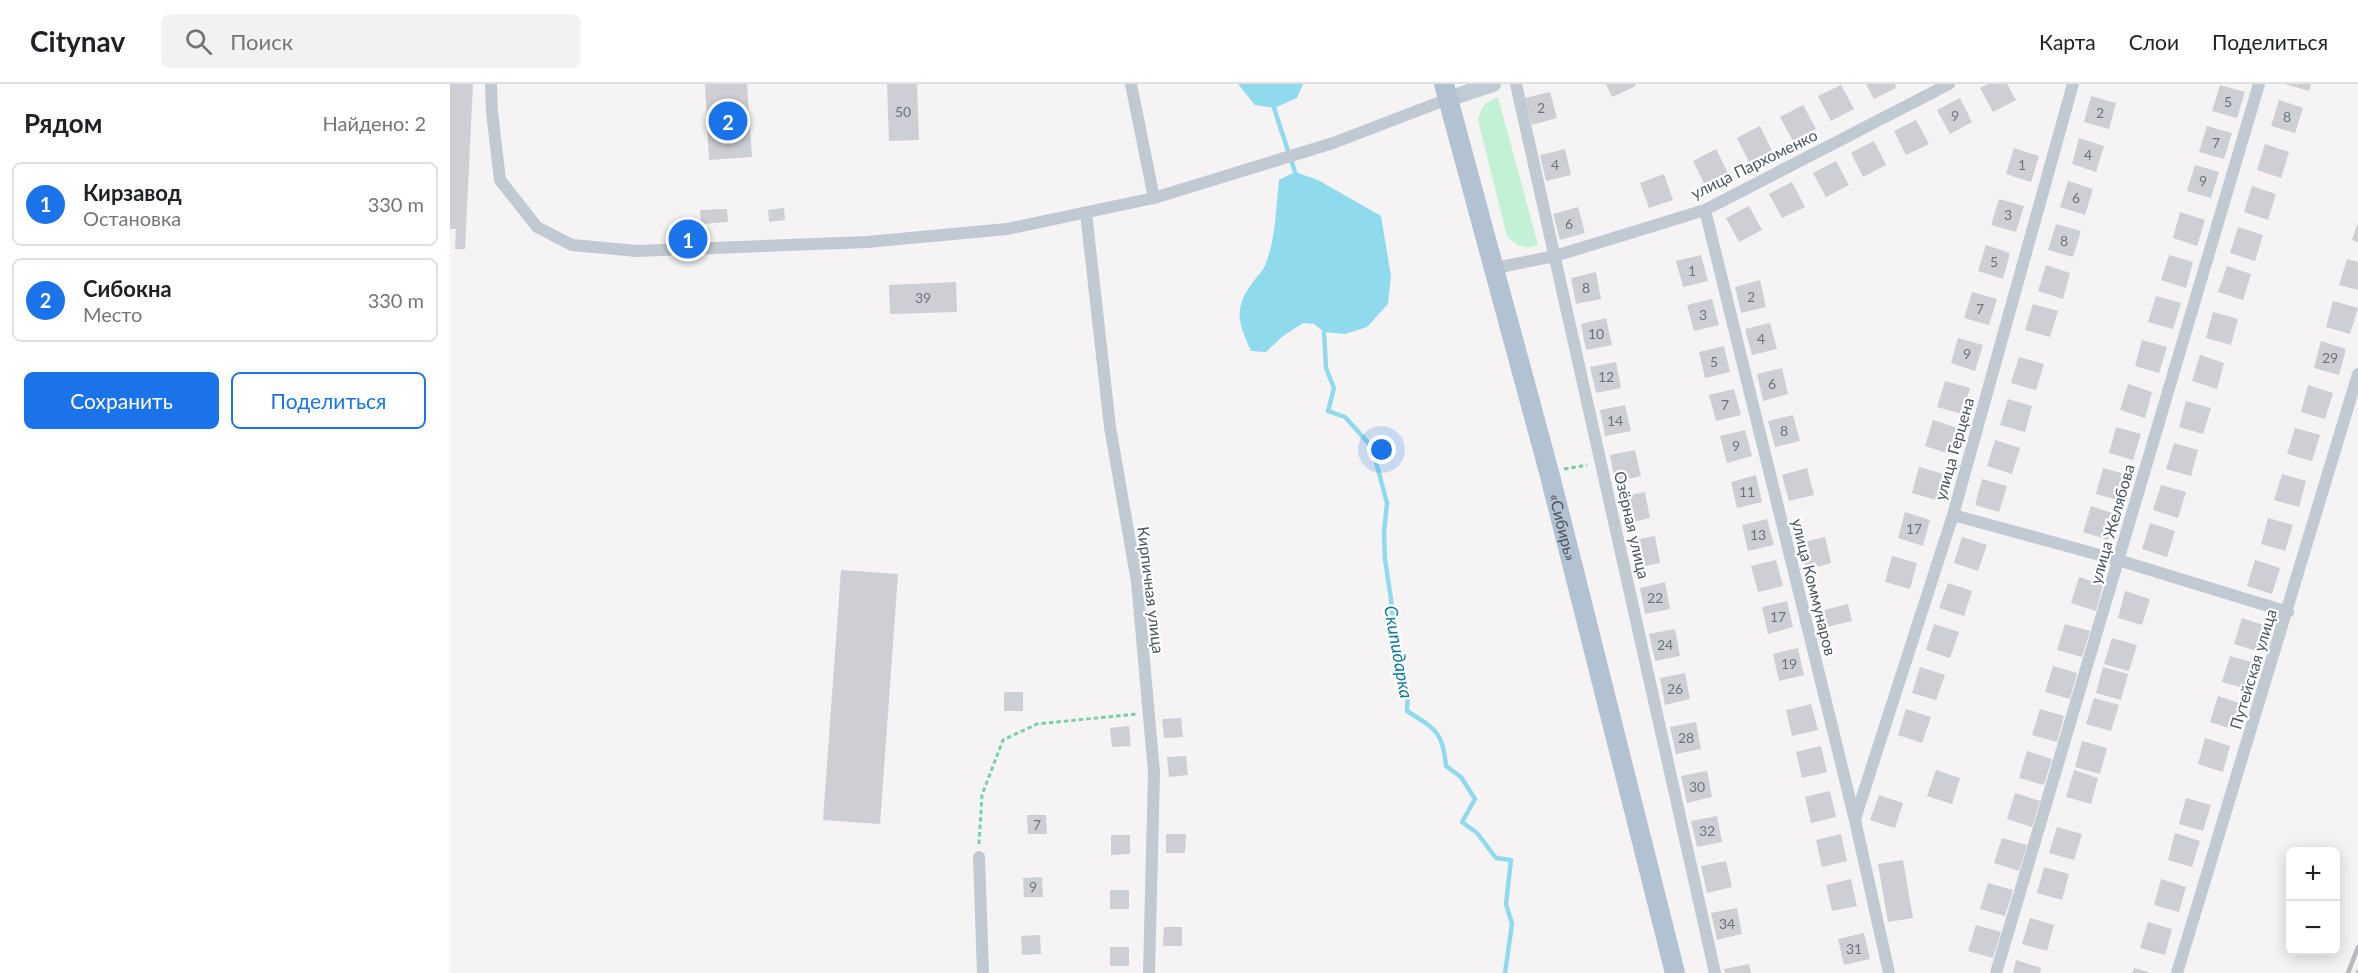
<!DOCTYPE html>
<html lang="ru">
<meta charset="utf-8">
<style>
body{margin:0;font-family:Lato,sans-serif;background:#f2f2f2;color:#202124}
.controls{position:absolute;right:18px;bottom:18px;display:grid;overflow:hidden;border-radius:9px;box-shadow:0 3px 15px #0003}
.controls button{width:54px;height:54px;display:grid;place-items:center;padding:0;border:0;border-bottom:2px solid #e0e0e0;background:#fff;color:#202124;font:30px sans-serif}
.you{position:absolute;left:932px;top:366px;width:21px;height:21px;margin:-15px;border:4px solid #fff;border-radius:50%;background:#1a73e8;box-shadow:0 0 0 9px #1a73e833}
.badge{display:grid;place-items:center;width:39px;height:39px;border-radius:50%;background:#1a73e8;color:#fff;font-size:20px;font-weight:700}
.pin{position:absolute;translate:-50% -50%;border:3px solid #fff;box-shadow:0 2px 6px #0006}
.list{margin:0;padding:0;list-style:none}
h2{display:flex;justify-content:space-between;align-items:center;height:78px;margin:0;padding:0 24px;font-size:26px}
h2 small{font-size:20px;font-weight:400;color:#757577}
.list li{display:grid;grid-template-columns:39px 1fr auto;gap:18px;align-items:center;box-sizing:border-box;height:84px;margin:0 12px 12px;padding:0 12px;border:2px solid #e0e0e0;border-radius:9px}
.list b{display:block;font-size:22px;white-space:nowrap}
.list p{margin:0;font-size:20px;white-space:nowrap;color:#757577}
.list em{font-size:20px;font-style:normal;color:#757577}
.actions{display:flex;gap:12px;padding:18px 24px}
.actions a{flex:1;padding:14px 0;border:2px solid #1a73e8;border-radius:9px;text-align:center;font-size:21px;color:#1a73e8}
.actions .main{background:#1a73e8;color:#fff}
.icon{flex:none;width:33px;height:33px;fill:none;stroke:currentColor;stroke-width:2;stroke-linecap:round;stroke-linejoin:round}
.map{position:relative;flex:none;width:1908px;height:889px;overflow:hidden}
header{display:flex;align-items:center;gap:36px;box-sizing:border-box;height:84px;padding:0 30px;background:#fff;border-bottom:2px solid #e0e0e0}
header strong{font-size:28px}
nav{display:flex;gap:33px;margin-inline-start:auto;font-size:21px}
.search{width:420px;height:54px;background:#f2f2f2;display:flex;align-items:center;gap:15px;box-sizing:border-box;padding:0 21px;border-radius:9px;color:#757577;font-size:22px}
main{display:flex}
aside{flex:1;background:#fff}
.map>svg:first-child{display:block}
.green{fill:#c3f1d5}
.water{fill:#90daee}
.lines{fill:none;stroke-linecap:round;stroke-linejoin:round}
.stream{stroke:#90daee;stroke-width:4.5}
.building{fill:#cdcfd5}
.path{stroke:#7ad0a6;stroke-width:3;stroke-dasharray:4.5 3;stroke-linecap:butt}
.street{stroke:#c1cad2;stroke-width:12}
.secondary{stroke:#c1cbd6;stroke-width:16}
.primary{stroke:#b3c2d1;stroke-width:20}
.rail{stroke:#b5b8bd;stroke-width:4.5}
.labels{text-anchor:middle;stroke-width:4.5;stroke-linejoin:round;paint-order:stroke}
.number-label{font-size:14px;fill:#6b747e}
.street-label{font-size:16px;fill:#4a5661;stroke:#fff}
.water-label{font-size:18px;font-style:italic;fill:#0c7c9b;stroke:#fff}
</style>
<header>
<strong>Citynav</strong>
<div class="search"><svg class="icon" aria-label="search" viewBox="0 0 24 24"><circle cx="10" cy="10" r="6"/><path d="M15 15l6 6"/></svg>Поиск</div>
<nav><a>Карта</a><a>Слои</a><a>Поделиться</a></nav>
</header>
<main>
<aside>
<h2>Рядом<small>Найдено: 2</small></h2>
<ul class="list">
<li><span class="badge">1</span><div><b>Кирзавод</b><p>Остановка</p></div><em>330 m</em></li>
<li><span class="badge">2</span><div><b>Сибокна</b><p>Место</p></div><em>330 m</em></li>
</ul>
<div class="actions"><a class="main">Сохранить</a><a>Поделиться</a></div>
</aside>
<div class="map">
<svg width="1908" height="889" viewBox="0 0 1908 889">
<rect width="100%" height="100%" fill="#f5f3f3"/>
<path class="green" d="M1048,13L1088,161C1073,166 1067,162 1057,152L1028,36C1031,23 1035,18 1048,13Z"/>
<path class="water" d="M788,0H853L847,14L824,24L805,21Z
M845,88L868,96L931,132L941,192L938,220L917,243L895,250L874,248L864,240L853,239L833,252L816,268L801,267C788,238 783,225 803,198C807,192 814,186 816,179C826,153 826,123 829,96Z"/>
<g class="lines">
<path class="stream" d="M824,24L845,88
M874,248L876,284L884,304L878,327L895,333L922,363L937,419L934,449L935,475L941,515L945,569L958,608L957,627C985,645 993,647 996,682L1011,693L1025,715L1012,738L1027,749L1046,774L1061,776L1056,820L1062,840L1055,889"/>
</g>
<path class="building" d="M0,0H23L15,165H5L6,145H0Z
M255,0H297L302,73L259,76Z
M437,0H467L469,56L439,57Z
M1156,0H1185L1186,2L1162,13Z
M1416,0H1445L1446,4L1424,15Z
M1538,0H1557L1566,16L1543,28L1530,4Z
M1835,0H1861L1859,7Z
M1391,1L1404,25L1381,37L1368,12Z
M1770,1L1795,8L1787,34L1762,27Z
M1100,8L1107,34L1082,41L1075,14Z
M1641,12L1666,19L1659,45L1634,38Z
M1510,14L1522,38L1500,50L1487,26Z
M1829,16L1853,24L1845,49L1821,42Z
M1353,21L1366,45L1343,57L1330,33Z
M1466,36L1479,60L1456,71L1444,47Z
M1310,42L1322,67L1299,78L1287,54Z
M1757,42L1782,49L1774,75L1749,68Z
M1629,54L1654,62L1646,88L1622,80Z
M1424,57L1436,81L1413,93L1401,69Z
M1815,60L1839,68L1831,94L1807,86Z
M1564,64L1589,72L1581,98L1556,90Z
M1115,65L1121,91L1096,97L1090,71Z
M1266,65L1278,89L1255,101L1243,77Z
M1386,77L1399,101L1376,113L1363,89Z
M1745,81L1769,88L1761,114L1737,107Z
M1214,90L1223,116L1199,124L1190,99Z
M1618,97L1643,105L1635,131L1610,123Z
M1342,98L1355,123L1332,134L1319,110Z
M1802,102L1826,110L1818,136L1794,128Z
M1549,115L1574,122L1566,148L1541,141Z
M1299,122L1312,146L1289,158L1276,134Z
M1128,123L1135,149L1110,156L1103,130Z
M334,124L335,136L319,138L318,126Z
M277,125L278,138L251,140L250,126Z
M1730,128L1755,136L1747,162L1723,154Z
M1908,138V158L1902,156Z
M1606,140L1631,147L1623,173L1598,166Z
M1788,143L1813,151L1805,177L1780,169Z
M1536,161L1560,169L1553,195L1528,187Z
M1251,171L1258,197L1233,203L1226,177Z
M1719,171L1743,178L1736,204L1711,196Z
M1897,175L1908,178V206L1889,201Z
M1596,181L1620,189L1613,215L1588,207Z
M1777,182L1801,190L1793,216L1768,208Z
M1146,188L1151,215L1126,220L1121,194Z
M1310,196L1316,223L1291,229L1285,203Z
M506,198L507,228L440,230L439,201Z
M1522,208L1547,215L1539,241L1514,234Z
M1706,212L1731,219L1723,245L1698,238Z
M1262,215L1269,241L1244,247L1237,221Z
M1883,217L1908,224L1900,250L1876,243Z
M1583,220L1608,227L1600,253L1575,246Z
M1763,228L1788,235L1781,261L1756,254Z
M1156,234L1162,261L1136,266L1131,240Z
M1320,239L1327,265L1302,271L1295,245Z
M1508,254L1533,261L1525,287L1501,279Z
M1692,256L1717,263L1709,289L1685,282Z
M1871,257L1896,265L1889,291L1864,284Z
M1274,262L1280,288L1255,294L1249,268Z
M1750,271L1774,279L1767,305L1742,297Z
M1569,273L1594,280L1586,306L1561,299Z
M1166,278L1171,304L1146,309L1140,283Z
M1332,284L1338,310L1313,317L1307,290Z
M1495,297L1520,304L1512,330L1487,323Z
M1678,300L1702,308L1695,334L1670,326Z
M1858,301L1883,309L1875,335L1851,328Z
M1284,305L1291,331L1266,337L1259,311Z
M1558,315L1582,322L1575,348L1550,341Z
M1736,317L1761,324L1753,350L1729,343Z
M1175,321L1181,347L1155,352L1150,326Z
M1343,331L1350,357L1325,363L1318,337Z
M1483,336L1508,344L1500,370L1475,362Z
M1666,343L1691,350L1683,376L1659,369Z
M1845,344L1870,351L1862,377L1837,370Z
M1295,346L1302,372L1277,379L1270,352Z
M1545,356L1570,364L1562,390L1537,382Z
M1724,359L1748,366L1741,392L1716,385Z
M1185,366L1191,392L1165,398L1160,371Z
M1469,383L1494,390L1486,416L1462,409Z
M1357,384L1364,411L1339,417L1332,391Z
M1653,384L1678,391L1671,417L1646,410Z
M1832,390L1856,397L1849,423L1824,416Z
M1306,391L1312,418L1287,424L1281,398Z
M1532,395L1557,402L1549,428L1525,421Z
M1711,401L1736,408L1728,434L1703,426Z
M1195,408L1200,434L1175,440L1169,413Z
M1641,422L1665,430L1658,456L1633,448Z
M1455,428L1480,436L1473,462L1448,454Z
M1818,434L1843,441L1835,467L1811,460Z
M1317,435L1324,461L1298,467L1292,441Z
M1700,439L1725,447L1717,473L1692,465Z
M1205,452L1210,479L1185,484L1179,457Z
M1375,453L1381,479L1356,486L1350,459Z
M1512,453L1537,461L1528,487L1504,479Z
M1442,472L1467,479L1460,505L1435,498Z
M1326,476L1333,502L1308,508L1301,482Z
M1805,476L1830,484L1822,510L1797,502Z
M391,486L448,490L430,740L373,736Z
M1629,493L1653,501L1646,527L1621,519Z
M1215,498L1220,525L1195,530L1190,504Z
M1498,499L1522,507L1514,532L1489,524Z
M1675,507L1700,515L1692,541L1668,534Z
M1337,517L1343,543L1318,550L1312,523Z
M1398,520L1402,537L1373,544L1370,527Z
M1792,534L1816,542L1809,568L1784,560Z
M1484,540L1509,548L1500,574L1476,566Z
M1615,540L1640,547L1632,573L1607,566Z
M1225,545L1230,572L1205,577L1199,550Z
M1662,554L1687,561L1679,587L1654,580Z
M1348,564L1354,591L1329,597L1323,570Z
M1780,572L1805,579L1797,605L1772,598Z
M1603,582L1627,589L1620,615L1595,608Z
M1470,583L1495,591L1486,616L1462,609Z
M1653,583L1678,590L1671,616L1646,609Z
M1235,589L1240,615L1215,621L1210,594Z
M554,608H573V627H554Z
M1768,612L1792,620L1785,646L1760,638Z
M1644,614L1669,621L1661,647L1636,640Z
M1361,620L1368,646L1342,652L1336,626Z
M1456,625L1481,633L1472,659L1448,651Z
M1590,625L1614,632L1607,658L1582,651Z
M731,634L733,653L714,654L712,635Z
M1246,638L1251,665L1226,670L1220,643Z
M679,642L681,662L662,663L660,644Z
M1755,654L1780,662L1773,688L1748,680Z
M1632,657L1657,664L1650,690L1625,683Z
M1371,662L1377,688L1352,694L1346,668Z
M1577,667L1602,675L1594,701L1569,694Z
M736,672L738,691L719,693L717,673Z
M1486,686L1510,694L1502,720L1477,712Z
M1624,686L1648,694L1641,720L1616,713Z
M1257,687L1262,713L1237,719L1231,692Z
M1380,707L1386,733L1361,739L1355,713Z
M1565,709L1590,717L1582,743L1557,735Z
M1429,711L1453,719L1445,744L1420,736Z
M1736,714L1761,721L1753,747L1729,740Z
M577,731H596L597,750H578Z
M1267,732L1272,758L1247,763L1241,737Z
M1607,743L1632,750L1624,776L1599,769Z
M1725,749L1750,757L1742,783L1718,776Z
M716,750H736L735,769H716Z
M1391,750L1397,777L1372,783L1366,756Z
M661,751H680V770L661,771Z
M1552,754L1577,761L1569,787L1544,779Z
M1453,776L1463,834L1438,838L1428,780Z
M1276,777L1282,803L1257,809L1251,782Z
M1594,783L1619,790L1612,816L1587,809Z
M592,793L593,813H574L573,794Z
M1401,795L1407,822L1382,827L1376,801Z
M1711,795L1736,803L1729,828L1704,821Z
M1538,799L1563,806L1555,832L1530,825Z
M660,806H679V825H660Z
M1287,824L1292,850L1267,856L1261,829Z
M1580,834L1604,841L1597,867L1572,860Z
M1698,838L1722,845L1715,871L1690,864Z
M1526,841L1551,848L1543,874L1518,867Z
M714,843H732V862H713Z
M1414,849L1420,875L1394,881L1388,855Z
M590,851L591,870L572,871L571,852Z
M660,863H679V882H660Z
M1566,876L1591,884L1590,889H1563Z
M1299,880L1301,889H1275L1274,885Z
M1684,884L1698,888V889H1682Z"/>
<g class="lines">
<path class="path" d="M1114,385L1137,381
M529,760L532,711L553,656L587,640L687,630"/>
<path class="street" d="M41,0L42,28L50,96L87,143L122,161L187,167L417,158L557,145L704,114L883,59L998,15
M681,0L704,114
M1066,0L1265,889
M1255,126L1405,736L1439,889
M636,129L660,343L687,498L704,688L699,889
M1045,184L1105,172L1255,126L1499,0
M1503,431L1668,476L1838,528
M1405,735L1503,431L1623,0
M529,773L533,889
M1546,889L1809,0
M1727,889L1908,290"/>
<path class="secondary" d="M998,15L1043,0"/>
<path class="primary" id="s1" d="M994,0L1099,388L1225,889"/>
<path class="rail" d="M1898,889L1908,863
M1908,889V888"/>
</g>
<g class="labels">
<g class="number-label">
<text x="1778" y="23">5</text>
<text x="1091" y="29">2</text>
<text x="453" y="33">50</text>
<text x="1650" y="34">2</text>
<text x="1505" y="37">9</text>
<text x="1837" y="38">8</text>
<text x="1766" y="64">7</text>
<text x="1638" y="76">4</text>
<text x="1105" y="86">4</text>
<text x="1572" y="86">1</text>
<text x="1753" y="102">9</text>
<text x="1626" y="119">6</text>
<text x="1558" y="136">3</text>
<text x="1119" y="145">6</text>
<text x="1614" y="162">8</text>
<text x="1544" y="183">5</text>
<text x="1242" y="192">1</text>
<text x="1136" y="209">8</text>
<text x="1301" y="218">2</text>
<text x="473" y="219">39</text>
<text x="1530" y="230">7</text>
<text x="1253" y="236">3</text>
<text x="1146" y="255">10</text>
<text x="1311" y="260">4</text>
<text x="1517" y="275">9</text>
<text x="1880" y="279">29</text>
<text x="1264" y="283">5</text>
<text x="1156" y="298">12</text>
<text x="1322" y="305">6</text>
<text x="1275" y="326">7</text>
<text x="1165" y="342">14</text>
<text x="1334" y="352">8</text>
<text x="1286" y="367">9</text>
<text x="1297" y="413">11</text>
<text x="1464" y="450">17</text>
<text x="1308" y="456">13</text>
<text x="1205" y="519">22</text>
<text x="1328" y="538">17</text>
<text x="1215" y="566">24</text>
<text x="1339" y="585">19</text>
<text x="1225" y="610">26</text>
<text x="1236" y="659">28</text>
<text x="1247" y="708">30</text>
<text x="587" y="746">7</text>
<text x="1257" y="752">32</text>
<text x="583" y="808">9</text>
<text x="1277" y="845">34</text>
<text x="1404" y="870">31</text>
</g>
<g class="street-label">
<text transform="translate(1304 80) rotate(-26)" y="6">улица Пархоменко</text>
<text transform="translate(1504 365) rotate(-74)" y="6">улица Герцена</text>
<text transform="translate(1662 440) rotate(-74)" y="6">улица Желябова</text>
<text transform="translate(1182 441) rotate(77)" y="6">Озёрная улица</text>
<text dy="6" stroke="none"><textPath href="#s1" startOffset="459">«Сибирь»</textPath></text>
<text transform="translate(1364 503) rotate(76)" y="6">улица Коммунаров</text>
<text transform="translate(701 506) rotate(83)" y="6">Кирпичная улица</text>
<text transform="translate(1803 585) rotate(-73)" y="6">Путейская улица</text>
</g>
<g class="water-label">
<text transform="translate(948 568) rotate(80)" y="6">Скипидарка</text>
</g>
</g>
</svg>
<div class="controls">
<button>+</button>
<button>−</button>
</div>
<div class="you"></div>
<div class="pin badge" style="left:238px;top:155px">1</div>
<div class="pin badge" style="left:278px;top:37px">2</div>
</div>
</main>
